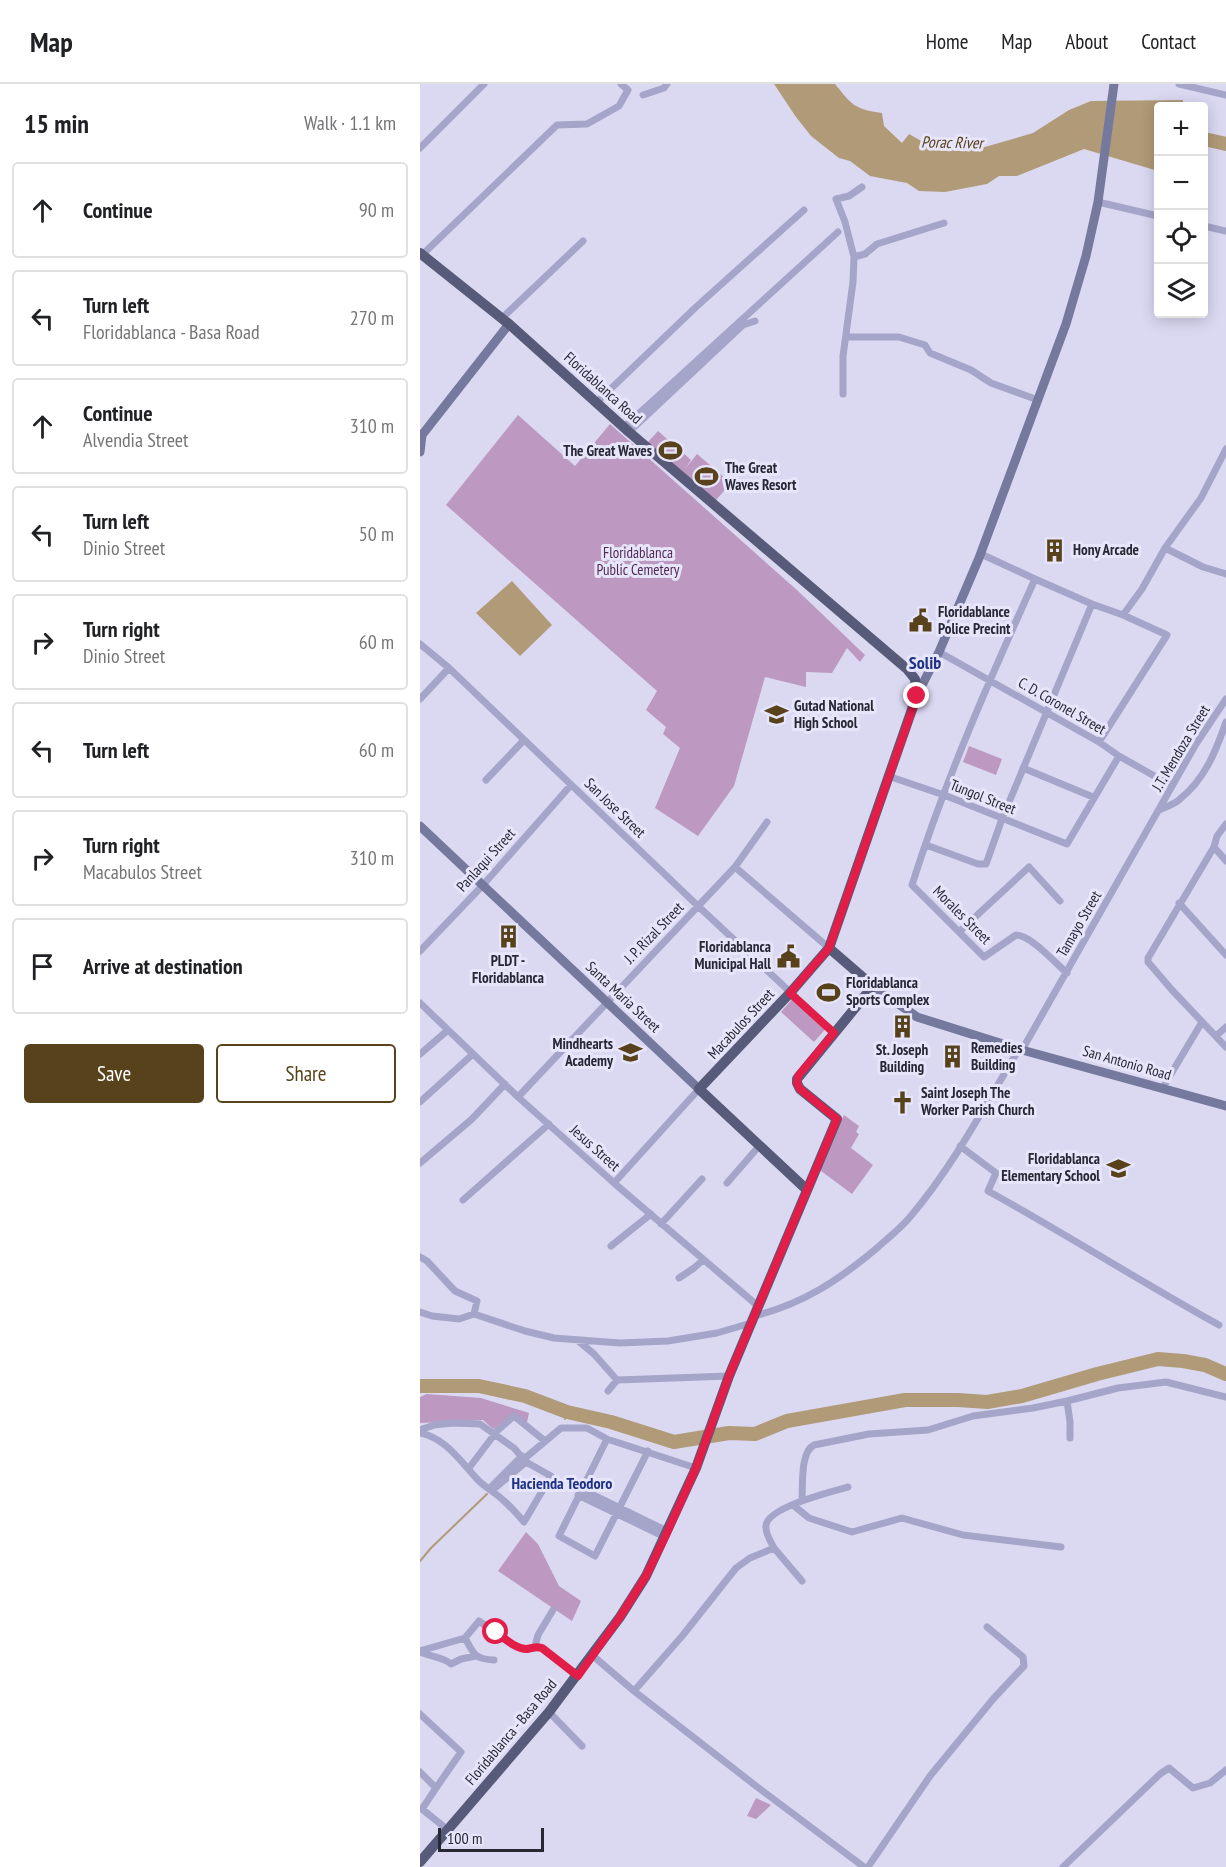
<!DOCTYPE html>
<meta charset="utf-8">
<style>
body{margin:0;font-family:"PT Sans Narrow",sans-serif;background:#f6f6f6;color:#202124}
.controls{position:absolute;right:18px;top:18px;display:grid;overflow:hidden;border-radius:6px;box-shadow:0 3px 15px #0003}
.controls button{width:54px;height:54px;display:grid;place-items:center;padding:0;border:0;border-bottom:2px solid #e0e0e0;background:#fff;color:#202124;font:30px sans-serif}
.scale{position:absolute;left:18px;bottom:15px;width:106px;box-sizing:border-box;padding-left:6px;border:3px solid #262836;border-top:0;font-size:16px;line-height:21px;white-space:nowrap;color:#262836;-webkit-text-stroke:4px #e7e5fa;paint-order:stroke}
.stop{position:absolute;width:18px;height:18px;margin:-14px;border:4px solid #e11d48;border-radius:50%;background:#fff}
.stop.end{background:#e11d48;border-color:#fff;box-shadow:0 2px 6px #0008}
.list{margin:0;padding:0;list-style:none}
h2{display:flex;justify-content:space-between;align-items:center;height:78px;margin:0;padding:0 24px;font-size:26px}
h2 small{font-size:20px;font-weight:400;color:#757577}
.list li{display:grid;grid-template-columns:39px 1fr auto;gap:18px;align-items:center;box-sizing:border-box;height:96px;margin:0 12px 12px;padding:0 12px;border:2px solid #e0e0e0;border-radius:6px}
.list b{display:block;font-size:22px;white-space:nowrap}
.list p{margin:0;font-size:20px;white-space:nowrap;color:#757577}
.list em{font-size:20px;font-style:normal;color:#757577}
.actions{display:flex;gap:12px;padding:18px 24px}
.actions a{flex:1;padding:14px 0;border:2px solid #58421b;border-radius:6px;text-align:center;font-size:21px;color:#58421b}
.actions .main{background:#58421b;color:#fff}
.icon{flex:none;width:33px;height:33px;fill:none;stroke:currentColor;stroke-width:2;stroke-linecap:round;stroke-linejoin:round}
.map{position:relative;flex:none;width:806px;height:1783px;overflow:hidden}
header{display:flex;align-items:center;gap:36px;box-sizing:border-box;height:84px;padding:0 30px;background:#fff;border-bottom:2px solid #e0e0e0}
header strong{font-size:28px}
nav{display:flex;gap:33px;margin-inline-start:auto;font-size:21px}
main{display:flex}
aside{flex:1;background:#fff}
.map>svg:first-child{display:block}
.green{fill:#bd98c1}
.water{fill:#b09a77}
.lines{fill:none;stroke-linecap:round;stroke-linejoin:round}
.stream{stroke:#b09a77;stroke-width:2}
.river{stroke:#b09a77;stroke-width:14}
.street{stroke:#a5a5ca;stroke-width:7}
.secondary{stroke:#76799e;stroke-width:9}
.primary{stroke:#575a78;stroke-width:10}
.route{stroke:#e11d48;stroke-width:8}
.labels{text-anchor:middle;stroke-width:6;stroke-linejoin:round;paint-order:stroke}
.street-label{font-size:15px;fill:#262836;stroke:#e7e5fa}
.poi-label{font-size:15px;font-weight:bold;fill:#262836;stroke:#e7e5fa;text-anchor:start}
.park-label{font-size:15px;fill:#522955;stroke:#e7e5fa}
.water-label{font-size:16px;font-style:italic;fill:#58421b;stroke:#e7e5fa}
.neighbourhood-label{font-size:16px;font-weight:bold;fill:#1d3287;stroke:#e7e5fa}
.quarter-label{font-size:18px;font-weight:bold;fill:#1d3287;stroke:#e7e5fa}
</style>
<header>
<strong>Map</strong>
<nav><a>Home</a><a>Map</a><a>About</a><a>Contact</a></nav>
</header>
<main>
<aside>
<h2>15 min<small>Walk · 1.1 km</small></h2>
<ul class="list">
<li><svg class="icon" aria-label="ahead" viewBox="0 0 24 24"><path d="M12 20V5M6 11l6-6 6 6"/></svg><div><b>Continue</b></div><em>90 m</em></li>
<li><svg class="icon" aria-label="left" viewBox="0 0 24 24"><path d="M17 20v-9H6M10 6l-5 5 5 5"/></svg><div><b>Turn left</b><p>Floridablanca - Basa Road</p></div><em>270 m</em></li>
<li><svg class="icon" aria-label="ahead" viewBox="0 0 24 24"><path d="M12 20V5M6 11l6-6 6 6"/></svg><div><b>Continue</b><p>Alvendia Street</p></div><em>310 m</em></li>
<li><svg class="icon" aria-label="left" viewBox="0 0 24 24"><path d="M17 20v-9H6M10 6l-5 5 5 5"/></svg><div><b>Turn left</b><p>Dinio Street</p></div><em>50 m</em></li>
<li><svg class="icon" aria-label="right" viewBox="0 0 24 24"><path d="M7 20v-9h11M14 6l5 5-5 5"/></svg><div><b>Turn right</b><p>Dinio Street</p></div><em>60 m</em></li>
<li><svg class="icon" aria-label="left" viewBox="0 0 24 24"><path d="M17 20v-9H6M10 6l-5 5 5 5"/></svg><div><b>Turn left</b></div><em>60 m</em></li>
<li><svg class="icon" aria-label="right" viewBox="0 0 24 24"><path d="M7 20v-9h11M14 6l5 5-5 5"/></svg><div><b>Turn right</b><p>Macabulos Street</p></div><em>310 m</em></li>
<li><svg class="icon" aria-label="arrive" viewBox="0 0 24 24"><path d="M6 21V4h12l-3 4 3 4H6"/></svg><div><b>Arrive at destination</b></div></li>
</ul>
<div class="actions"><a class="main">Save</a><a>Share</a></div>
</aside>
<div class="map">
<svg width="806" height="1783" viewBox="0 0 806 1783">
<rect width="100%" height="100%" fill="#dbd9f2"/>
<path class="green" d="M98,331L155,382L190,340L378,507L445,571L440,578L427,564L412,589L386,588V603L345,593L314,702L278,752L235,724L260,664L243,650L246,643L226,626L237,607L26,421Z
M238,347L271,376L265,385L277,370L311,399L296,416L228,358Z
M549,662L582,675L576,691L543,678Z
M375,912L408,942L394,958L361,928Z
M424,1031L439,1042L436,1048L439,1050L431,1064L453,1081L432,1110L397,1084Z
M7,1310L61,1314L109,1329L107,1338L88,1334L83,1340L73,1345L63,1336L0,1339V1313Z
M106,1448L118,1460L139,1502L161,1517L152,1537L78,1487Z
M336,1714L351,1721L336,1735L327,1732Z"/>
<path class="water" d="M354,0H415C432,21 434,25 462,29L464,42L482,59L489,50L503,58L565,63L613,49L649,26L671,17L763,16L762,22H738V87L664,65L597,92H579L567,100L525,108L499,107L487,99L450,92L430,77L419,74L391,52L376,33Z
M92,497L132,541L100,572L56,529Z"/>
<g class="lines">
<path class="stream" d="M145,1335L147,1328
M0,1477L11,1464L67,1410"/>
<path class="river" d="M784,55L806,60
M0,1302H59L105,1312L147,1328L191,1338L254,1358L309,1349L335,1350L367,1337L485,1316H538L567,1318L602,1312L677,1290L738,1275L763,1277L785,1281L806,1290"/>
<path class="street" d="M759,0L806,11
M223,11L244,4L247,0
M0,64L64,0
M678,118L738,132
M784,142L806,147
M2,171L137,41L167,40L199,22L208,6L201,0
M434,173L445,170L457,160L524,139
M82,234L163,157
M426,253H479L505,261L510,269L551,286L571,299L618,316
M423,310V272L433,198L434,173L425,138L416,115L429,112L442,103
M176,319L276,223L384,126
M204,343L418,148
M209,348L323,241L335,237
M745,464L783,483L806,490
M561,470L615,495L672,520L703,531L747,551L679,658
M615,495C570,595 525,696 492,801L564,873L596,851C611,851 635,879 647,889
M703,531L722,505L745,464L781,414L806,365
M0,560L29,584L278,822L414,949
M519,568L679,658L699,672L752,702
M0,615L29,584
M603,684L673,713
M468,692L524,711L647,760L699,672
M66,696L104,656
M739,726C746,723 755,720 760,715C785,695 796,667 806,638
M806,740L797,752L794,763L728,874V878L752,906L806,963
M506,761L558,780H566L582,735L672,520
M794,763L806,777
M315,783L409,864
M759,819L806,871
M540,847L609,783L640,817
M0,867L63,801L151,701
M0,919L98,1013L194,1099L338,1222
M796,952L806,943
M602,966L776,660L806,615
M0,970L28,946
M742,1005L782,938
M98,1013L315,783L347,738
M0,1018L53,970
M540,1062L576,1089L568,1107C646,1150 721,1198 799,1241
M0,1079L52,1035L85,1000
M194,1099L279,1005
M307,1099L340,1061
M43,1116L129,1040
M241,1140L282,1095
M191,1162L231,1130
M0,1173L7,1177L35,1207L57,1217L54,1230
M259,1194L274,1184L283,1176
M0,1228L12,1232L39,1235L54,1230L105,1247L134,1254L200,1259L248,1257L297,1249L331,1239
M334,1232C383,1220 419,1196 457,1164C468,1154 480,1145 490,1133C532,1084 566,1020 599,965
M157,1256L174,1270L197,1296
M188,1307L197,1296L309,1292
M0,1346L14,1341L33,1339L60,1340L94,1364L106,1378L131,1392L104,1438C98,1431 91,1423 84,1417C76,1409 66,1404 58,1396C41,1378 26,1354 0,1349
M650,1354V1338L647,1317L698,1304L746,1298L806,1313
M187,1355L139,1452L175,1472L228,1367
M104,1375L141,1344H167L187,1355L276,1384
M49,1384L77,1347L94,1332L125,1357
M76,1403L106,1378
M69,1405L102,1372
M161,1405L247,1447
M158,1411L245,1453
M382,1417C383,1401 380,1368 394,1361L449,1350L508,1346L553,1332L613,1324L647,1317
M373,1421L389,1434L432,1448L482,1434L543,1451L641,1463
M354,1464L382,1497
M45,1554C54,1570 54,1575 74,1576
M115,1562L118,1551L133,1526
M0,1567L45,1554L59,1537C71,1545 94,1565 107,1565C114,1564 115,1562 122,1564L157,1592
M0,1568C9,1572 25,1574 31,1580L41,1575L56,1572
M172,1571L214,1607L263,1551L316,1484L330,1474L354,1464C351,1458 345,1449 346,1442C346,1424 413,1407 428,1403
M214,1607L336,1702L444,1783
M129,1628L162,1662
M0,1630L41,1668L16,1704
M0,1688L16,1704L2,1725L28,1746
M448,1783L510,1692L574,1614L604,1582L603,1573L567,1543
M643,1783L740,1690L749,1684L773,1704L790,1699L806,1686"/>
<path class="secondary" d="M0,368L2,351L89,240
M497,611L519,568L559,474L646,240L666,172L678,118L694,0
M0,742L279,1005
M453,902L497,933L602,966L806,1022"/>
<path class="primary" d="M0,169L89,240L209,348L487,585L495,595L497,611L409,864L370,909L279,1005L386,1105
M0,1778L129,1628L200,1533L226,1492L276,1384L309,1292L417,1035L380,1005L377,999V995L453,902L409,864"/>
</g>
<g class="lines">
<path class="route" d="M76,1548C85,1555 96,1565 107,1565C114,1564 115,1562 122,1564L158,1592L200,1533L226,1492L245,1453L276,1384L309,1292L417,1035L380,1005L377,999L378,992L414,949L370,909L409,864L497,612"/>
</g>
<defs>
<symbol id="stadium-bare" viewBox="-9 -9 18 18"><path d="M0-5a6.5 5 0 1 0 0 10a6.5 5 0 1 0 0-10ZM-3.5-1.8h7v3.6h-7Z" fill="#58421b" stroke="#e7e5fa" stroke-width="2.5" paint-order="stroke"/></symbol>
<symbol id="building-bare" viewBox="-9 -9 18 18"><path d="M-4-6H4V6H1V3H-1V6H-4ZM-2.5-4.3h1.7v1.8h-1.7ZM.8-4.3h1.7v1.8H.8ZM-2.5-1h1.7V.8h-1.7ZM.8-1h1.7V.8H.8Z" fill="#58421b" stroke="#e7e5fa" stroke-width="2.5" paint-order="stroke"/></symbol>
<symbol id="civic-bare" viewBox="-9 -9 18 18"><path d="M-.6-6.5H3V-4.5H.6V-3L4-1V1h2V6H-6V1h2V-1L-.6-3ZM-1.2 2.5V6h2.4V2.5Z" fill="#58421b" stroke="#e7e5fa" stroke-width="2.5" paint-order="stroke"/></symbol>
<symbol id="school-bare" viewBox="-9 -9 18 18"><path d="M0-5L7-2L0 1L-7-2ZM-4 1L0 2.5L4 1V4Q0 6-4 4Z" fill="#58421b" stroke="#e7e5fa" stroke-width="2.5" paint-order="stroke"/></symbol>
<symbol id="church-bare" viewBox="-9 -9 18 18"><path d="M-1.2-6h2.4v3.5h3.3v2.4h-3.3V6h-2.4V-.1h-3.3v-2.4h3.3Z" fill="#58421b" stroke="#e7e5fa" stroke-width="2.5" paint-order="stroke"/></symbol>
</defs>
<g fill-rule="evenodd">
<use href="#stadium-bare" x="234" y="350" width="33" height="33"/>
<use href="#stadium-bare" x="270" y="376" width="33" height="33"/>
<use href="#building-bare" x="618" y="450" width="33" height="33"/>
<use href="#civic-bare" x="484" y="520" width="33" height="33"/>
<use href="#school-bare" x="340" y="614" width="33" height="33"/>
<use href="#building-bare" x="72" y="836" width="33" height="33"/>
<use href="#civic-bare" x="352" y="856" width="33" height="33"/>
<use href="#stadium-bare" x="392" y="892" width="33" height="33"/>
<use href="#building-bare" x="466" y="926" width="33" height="33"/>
<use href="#school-bare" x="194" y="952" width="33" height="33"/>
<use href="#building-bare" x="516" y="956" width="33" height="33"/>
<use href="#church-bare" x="466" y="1002" width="33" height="33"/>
<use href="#school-bare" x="682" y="1068" width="33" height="33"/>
</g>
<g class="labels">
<g class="street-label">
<text transform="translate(183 304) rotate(42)" y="5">Floridablanca Road</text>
<text transform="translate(642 622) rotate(30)" y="5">C. D. Coronel Street</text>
<text transform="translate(761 664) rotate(-59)" y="5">J.T. Mendoza Street</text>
<text transform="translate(563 713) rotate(22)" y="5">Tungol Street</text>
<text transform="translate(195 724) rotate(44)" y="5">San Jose Street</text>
<text transform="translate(66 776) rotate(-48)" y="5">Panlaqui Street</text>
<text transform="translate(542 831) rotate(45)" y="5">Morales Street</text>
<text transform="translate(659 840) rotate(-60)" y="5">Tamayo Street</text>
<text transform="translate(234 849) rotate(-46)" y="5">J. P. Rizal Street</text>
<text transform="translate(203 913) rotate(43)" y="5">Santa Maria Street</text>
<text transform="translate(321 940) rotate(-47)" y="5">Macabulos Street</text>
<text transform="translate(707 979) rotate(16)" y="5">San Antonio Road</text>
<text transform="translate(175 1064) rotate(42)" y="5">Jesus Street</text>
<text transform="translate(91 1648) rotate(-50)" y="5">Floridablanca - Basa Road</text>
</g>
<g class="poi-label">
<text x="232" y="372" text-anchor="end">The Great Waves</text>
<text x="305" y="389">The Great<tspan x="305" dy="17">Waves Resort</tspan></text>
<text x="653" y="471">Hony Arcade</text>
<text x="518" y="533">Floridablance<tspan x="518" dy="17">Police Precint</tspan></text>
<text x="374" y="627">Gutad National<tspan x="374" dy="17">High School</tspan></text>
<text x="351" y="868" text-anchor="end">Floridablanca<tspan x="351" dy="17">Municipal Hall</tspan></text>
<text x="88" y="882" text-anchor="middle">PLDT -<tspan x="88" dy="17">Floridablanca</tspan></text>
<text x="426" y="904">Floridablanca<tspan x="426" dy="17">Sports Complex</tspan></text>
<text x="193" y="965" text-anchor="end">Mindhearts<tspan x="193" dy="17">Academy</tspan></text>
<text x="551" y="969">Remedies<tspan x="551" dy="17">Building</tspan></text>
<text x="482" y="971" text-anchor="middle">St. Joseph<tspan x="482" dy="17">Building</tspan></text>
<text x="501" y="1014">Saint Joseph The<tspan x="501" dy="17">Worker Parish Church</tspan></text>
<text x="680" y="1080" text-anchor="end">Floridablanca<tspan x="680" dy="17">Elementary School</tspan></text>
</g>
<g class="park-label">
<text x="218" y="474">Floridablanca<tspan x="218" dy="17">Public Cemetery</tspan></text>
</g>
<g class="water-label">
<text transform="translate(532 58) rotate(1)" y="6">Porac River</text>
</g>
<g class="neighbourhood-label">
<text x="142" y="1405">Hacienda Teodoro</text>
</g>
<g class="quarter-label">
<text x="505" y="585">Solib</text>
</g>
</g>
</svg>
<div class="controls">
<button>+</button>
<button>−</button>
<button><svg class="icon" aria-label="locate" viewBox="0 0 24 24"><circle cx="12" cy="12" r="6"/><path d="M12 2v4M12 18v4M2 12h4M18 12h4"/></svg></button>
<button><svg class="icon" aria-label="layers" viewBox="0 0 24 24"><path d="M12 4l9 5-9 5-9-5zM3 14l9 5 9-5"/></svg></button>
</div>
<div class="scale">100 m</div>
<div class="stop" style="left:76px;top:1548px"></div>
<div class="stop end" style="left:497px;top:612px"></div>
</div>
</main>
